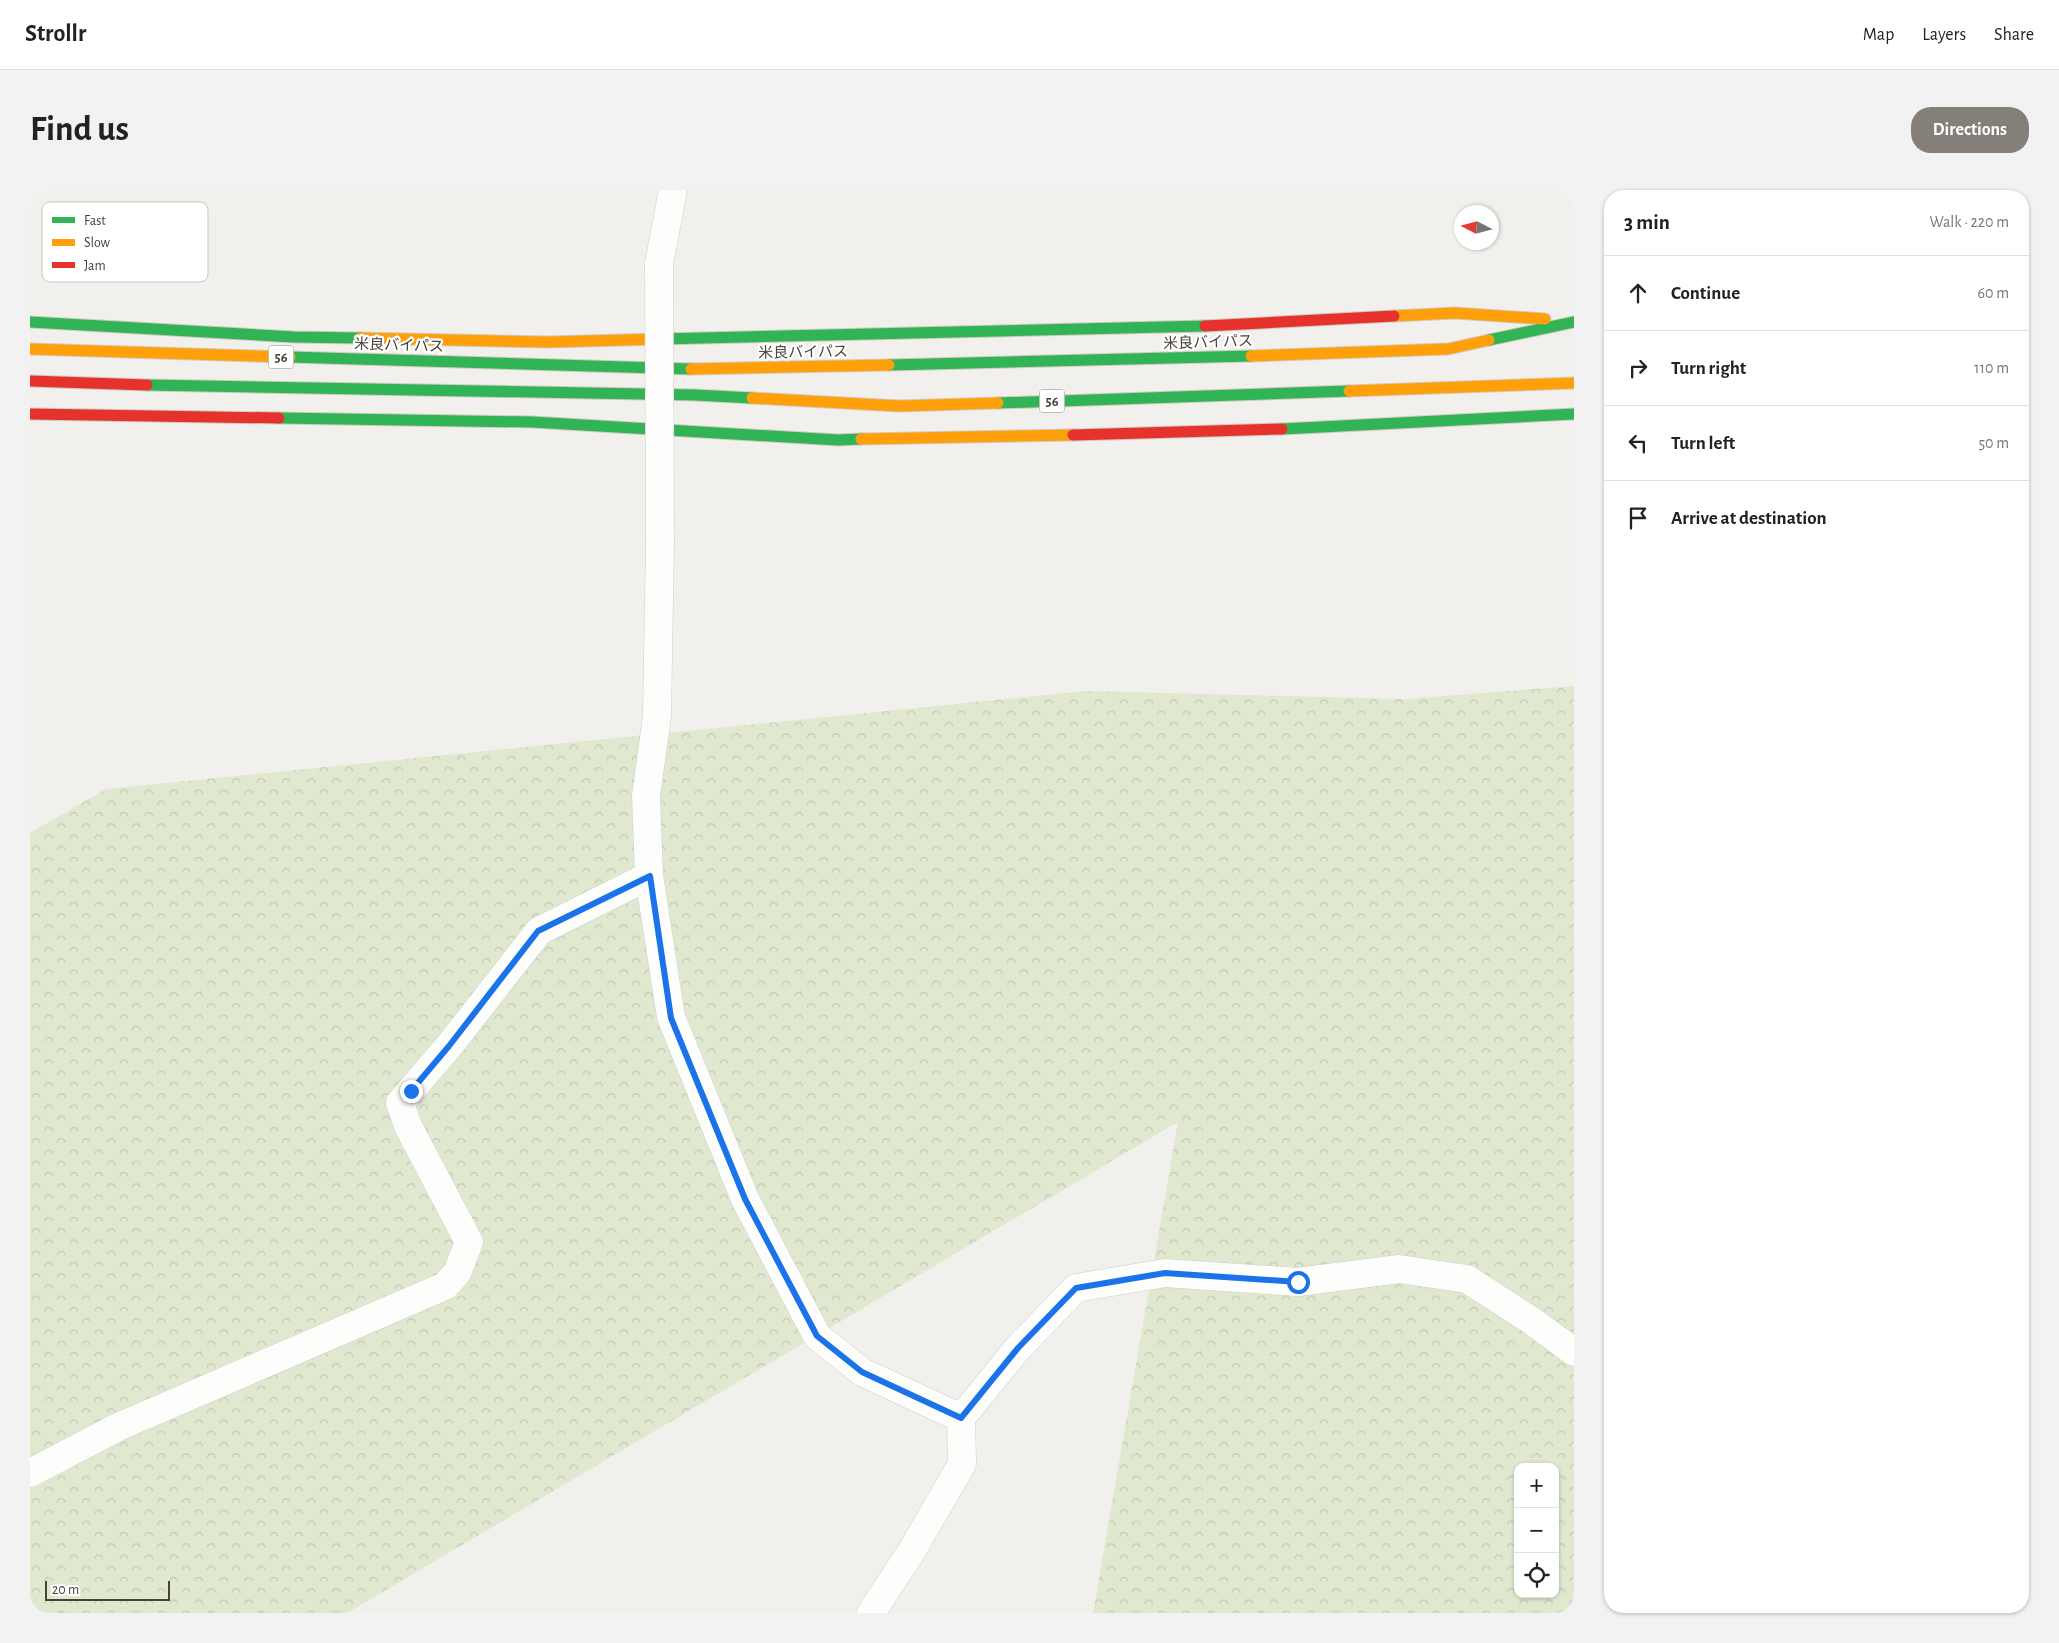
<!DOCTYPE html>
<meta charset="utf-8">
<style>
body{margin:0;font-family:"Alegreya Sans","Noto Sans JP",sans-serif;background:#f2f2f2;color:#222}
.controls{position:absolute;right:15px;bottom:15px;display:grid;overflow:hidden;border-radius:10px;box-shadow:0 1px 4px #0004}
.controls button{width:45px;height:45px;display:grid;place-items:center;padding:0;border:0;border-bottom:1px solid #e0e0e0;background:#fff;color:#222;font:25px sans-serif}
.compass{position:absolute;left:1424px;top:15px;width:45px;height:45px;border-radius:50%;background:#fff;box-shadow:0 1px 4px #0004;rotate:276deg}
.scale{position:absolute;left:15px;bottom:12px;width:125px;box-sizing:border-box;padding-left:5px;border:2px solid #484239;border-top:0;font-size:14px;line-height:18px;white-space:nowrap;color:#484239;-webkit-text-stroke:4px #fff;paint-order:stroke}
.stop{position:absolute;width:15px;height:15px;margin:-11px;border:4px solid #1a73e8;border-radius:50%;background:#fff}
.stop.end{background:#1a73e8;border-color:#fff;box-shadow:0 1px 5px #0008}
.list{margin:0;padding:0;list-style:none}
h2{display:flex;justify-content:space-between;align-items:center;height:65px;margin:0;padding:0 20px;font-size:21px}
h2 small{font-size:16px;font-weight:400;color:#767676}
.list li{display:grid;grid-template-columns:32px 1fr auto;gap:15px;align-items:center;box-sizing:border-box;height:75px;padding:0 20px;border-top:1px solid #e0e0e0}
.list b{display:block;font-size:19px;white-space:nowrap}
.list em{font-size:16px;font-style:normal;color:#767676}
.icon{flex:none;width:28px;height:28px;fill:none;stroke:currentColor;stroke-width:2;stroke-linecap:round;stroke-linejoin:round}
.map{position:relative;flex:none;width:1544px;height:1423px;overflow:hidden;border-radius:20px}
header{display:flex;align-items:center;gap:30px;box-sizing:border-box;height:70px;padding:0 25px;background:#fff;border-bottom:1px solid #e0e0e0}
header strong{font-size:24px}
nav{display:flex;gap:28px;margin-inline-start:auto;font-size:18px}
.intro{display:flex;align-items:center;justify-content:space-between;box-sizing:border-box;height:120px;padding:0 30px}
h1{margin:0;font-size:35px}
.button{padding:12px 22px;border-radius:20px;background:#847f78;color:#fff;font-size:18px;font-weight:700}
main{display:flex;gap:30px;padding:0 30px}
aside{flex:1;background:#fff;border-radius:20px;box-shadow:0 1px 4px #0004}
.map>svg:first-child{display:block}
.forest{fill:url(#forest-crowns);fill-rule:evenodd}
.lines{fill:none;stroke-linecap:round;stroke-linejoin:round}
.street-casing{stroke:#d0cecb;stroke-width:29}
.fast-casing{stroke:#d2cbbd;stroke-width:13}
.slow-casing{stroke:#d2cbbd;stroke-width:13}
.jam-casing{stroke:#d2cbbd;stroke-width:13}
.street{stroke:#fdfdfc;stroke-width:28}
.fast{stroke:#30b455;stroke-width:11}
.slow{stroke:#ff9f0a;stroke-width:11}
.jam{stroke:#e5322d;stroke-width:11}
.street-bridge-casing{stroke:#d0cecb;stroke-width:29;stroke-linecap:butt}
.street-bridge{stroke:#fdfdfc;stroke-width:28}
.route{stroke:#1a73e8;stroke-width:6}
.labels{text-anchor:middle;stroke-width:4.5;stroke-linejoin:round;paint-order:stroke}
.shield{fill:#fff;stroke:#7f7b74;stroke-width:1}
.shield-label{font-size:14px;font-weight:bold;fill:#484239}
.street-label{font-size:15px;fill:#484239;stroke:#fff}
.key{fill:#fff;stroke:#c8c6c4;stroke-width:1}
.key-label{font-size:14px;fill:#484239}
</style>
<header>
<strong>Strollr</strong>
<nav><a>Map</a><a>Layers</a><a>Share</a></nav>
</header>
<div class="intro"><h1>Find us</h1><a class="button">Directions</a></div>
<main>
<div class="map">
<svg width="1544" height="1423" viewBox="0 0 1544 1423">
<defs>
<pattern id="forest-crowns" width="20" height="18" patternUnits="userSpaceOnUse" patternTransform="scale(1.25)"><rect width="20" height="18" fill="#e0e9d0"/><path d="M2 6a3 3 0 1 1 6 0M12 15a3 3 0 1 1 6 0" fill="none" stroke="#c2c9b3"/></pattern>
</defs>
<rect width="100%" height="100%" fill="#f2f0ed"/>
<path class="forest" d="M1544,496V1423H1063L1148,932L317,1423H0V643L76,599L1056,501L1375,509ZM1488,1277H1525V1404H1488Z"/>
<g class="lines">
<defs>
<path id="street" d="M629,74L643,0
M619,686L641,827L715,1009L787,1146L832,1182L931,1228
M0,1283L88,1237L415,1096L427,1083L439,1052L378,936L370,913L419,856L509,741L619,686L616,606L627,526L630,352
M841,1423L881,1362L932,1274L931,1228L988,1158L1046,1098L1135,1083L1268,1092L1369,1079L1437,1089L1502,1131L1544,1162"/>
<path id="fast" d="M0,132L264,147L330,148
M631,149L1175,136
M1459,150L1544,132
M260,167L661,179
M859,175L1221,166
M117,195L665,205L722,208
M968,213L1319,201
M249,228L502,232L808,250L831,249
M1252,239L1544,224"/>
<path id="slow" d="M1364,126L1425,123L1515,129
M330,148L518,152L631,149
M0,159L260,167
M1221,166L1418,159L1459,150
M661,179L859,175
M1319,201L1544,193
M722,208L869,216L968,213
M831,249L1043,245"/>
<path id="jam" d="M1175,136L1364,126
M0,191L117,195
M0,224L249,228
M1043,245L1252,239"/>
</defs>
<use href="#street" class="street-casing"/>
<use href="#fast" class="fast-casing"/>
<use href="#slow" class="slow-casing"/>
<use href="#jam" class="jam-casing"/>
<use href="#street" class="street"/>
<use href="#fast" class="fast"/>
<use href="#slow" class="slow"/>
<use href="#jam" class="jam"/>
<defs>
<path id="street-bridge" d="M629,74L630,352"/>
</defs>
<use href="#street-bridge" class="street-bridge-casing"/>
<use href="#street-bridge" class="street-bridge"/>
</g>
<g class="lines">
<path class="route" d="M381,901L419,856L508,741L620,686L641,828L715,1009L787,1146L832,1182L931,1228L988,1158L1046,1098L1135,1083L1268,1092"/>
</g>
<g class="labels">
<g class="shield">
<rect x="238.5" y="155.5" width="25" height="23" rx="4"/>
<rect x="1009.5" y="199.5" width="25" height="23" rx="4"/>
</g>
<g class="shield-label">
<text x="251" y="172">56</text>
<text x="1022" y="216">56</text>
</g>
<g class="street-label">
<text transform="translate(1178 152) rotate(-2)" y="5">米良バイパス</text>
<text transform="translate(369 155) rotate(2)" y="5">米良バイパス</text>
<text transform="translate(773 162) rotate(-1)" y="5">米良バイパス</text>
</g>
</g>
<rect x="12" y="12" width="166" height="80" rx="8" class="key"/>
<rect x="22" y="27" width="23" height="6" fill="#30b455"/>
<rect x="22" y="49" width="23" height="7" fill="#ff9f0a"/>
<rect x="22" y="72" width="23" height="6" fill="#e5322d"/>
<g class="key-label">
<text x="54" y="35">Fast</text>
<text x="54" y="57">Slow</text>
<text x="54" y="80">Jam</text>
</g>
</svg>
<div class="controls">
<button>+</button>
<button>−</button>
<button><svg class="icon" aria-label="locate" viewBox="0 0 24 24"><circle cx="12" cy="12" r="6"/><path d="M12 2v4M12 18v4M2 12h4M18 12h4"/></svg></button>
</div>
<svg class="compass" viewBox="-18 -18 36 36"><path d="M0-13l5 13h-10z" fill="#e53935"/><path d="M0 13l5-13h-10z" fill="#767676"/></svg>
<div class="scale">20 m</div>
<div class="stop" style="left:1268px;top:1092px"></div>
<div class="stop end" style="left:381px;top:901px"></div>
</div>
<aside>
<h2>3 min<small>Walk · 220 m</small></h2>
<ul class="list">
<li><svg class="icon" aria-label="ahead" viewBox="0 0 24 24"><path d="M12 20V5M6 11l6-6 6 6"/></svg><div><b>Continue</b></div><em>60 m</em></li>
<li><svg class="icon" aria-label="right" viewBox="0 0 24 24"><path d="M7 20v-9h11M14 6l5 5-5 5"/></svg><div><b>Turn right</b></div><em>110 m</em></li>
<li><svg class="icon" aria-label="left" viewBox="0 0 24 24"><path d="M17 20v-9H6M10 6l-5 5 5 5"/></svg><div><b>Turn left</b></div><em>50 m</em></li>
<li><svg class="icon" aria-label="arrive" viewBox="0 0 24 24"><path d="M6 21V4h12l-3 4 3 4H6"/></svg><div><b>Arrive at destination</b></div></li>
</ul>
</aside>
</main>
